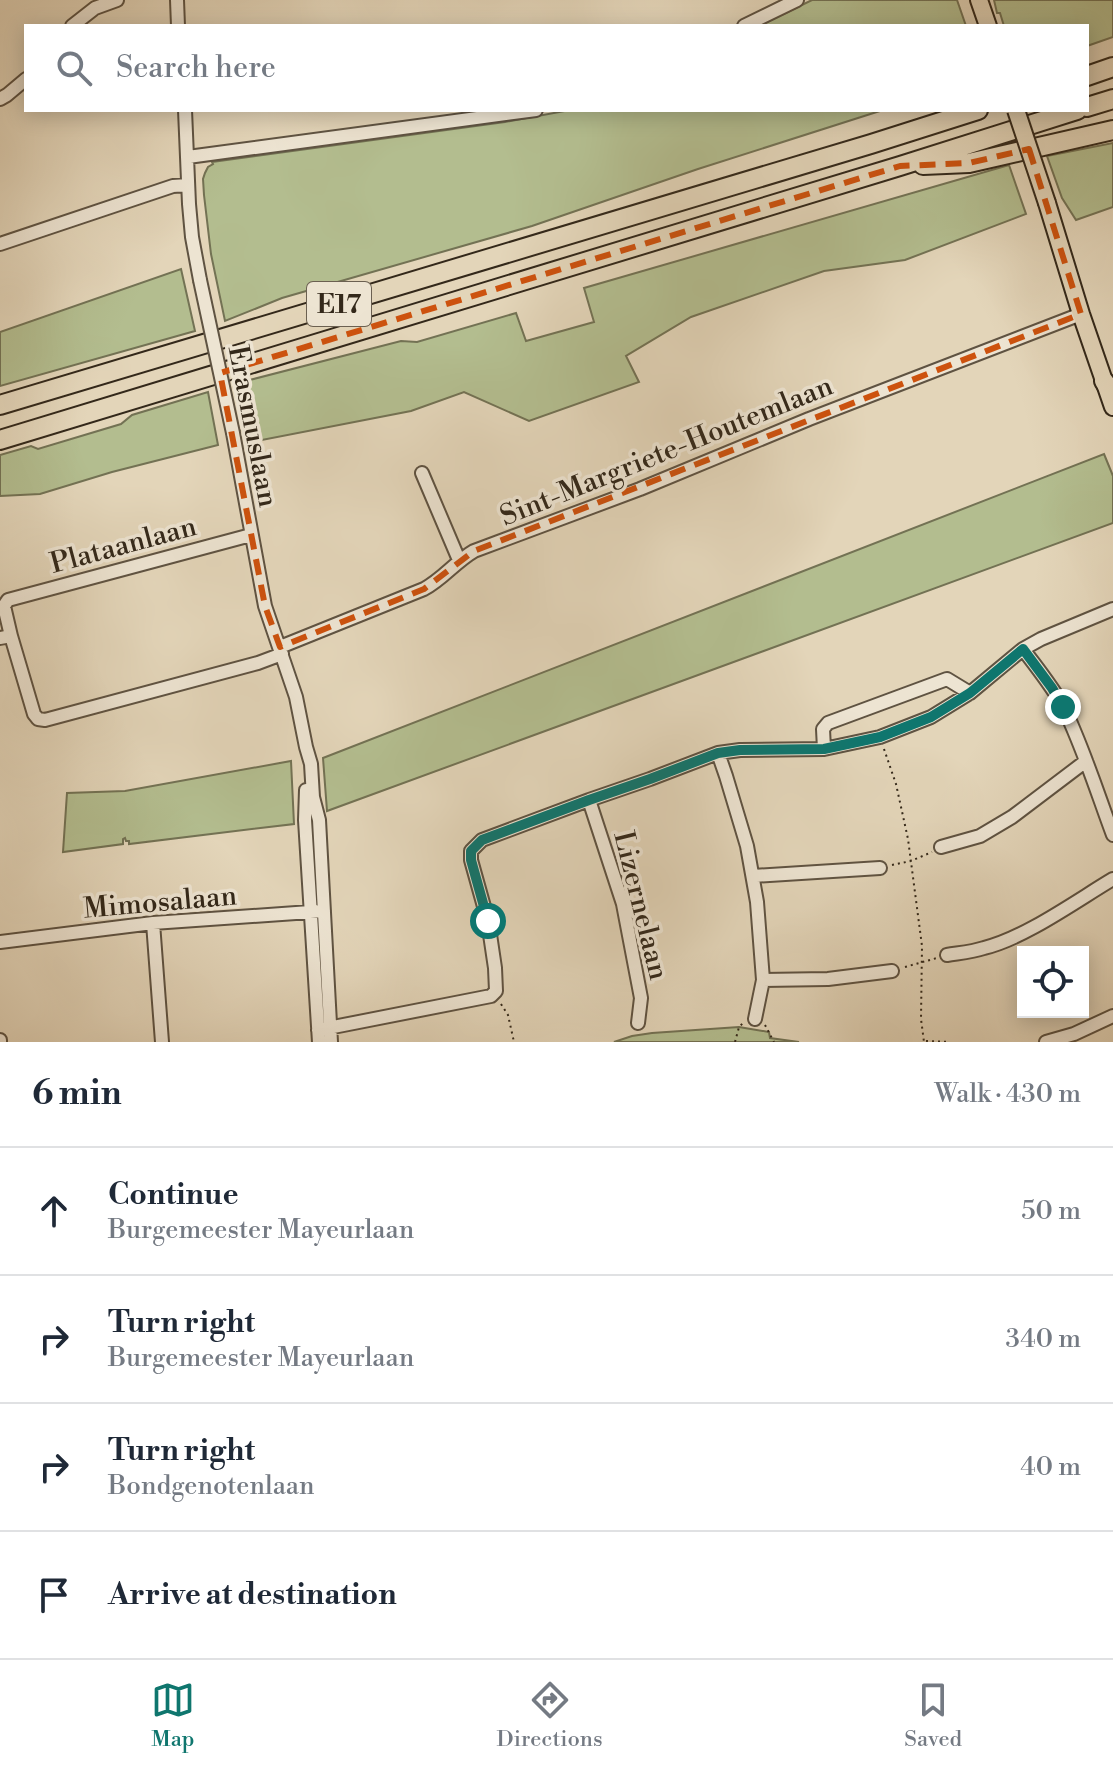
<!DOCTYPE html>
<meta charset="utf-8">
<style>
body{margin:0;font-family:"Libre Bodoni",serif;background:#f6f6f7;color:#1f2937}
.controls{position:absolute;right:24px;bottom:24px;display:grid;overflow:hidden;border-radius:0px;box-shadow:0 4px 20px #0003}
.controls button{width:72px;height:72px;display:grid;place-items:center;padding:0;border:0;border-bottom:2px solid #e0e1e3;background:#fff;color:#1f2937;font:40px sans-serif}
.stop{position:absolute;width:24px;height:24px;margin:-18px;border:6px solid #0f766e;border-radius:50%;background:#fff}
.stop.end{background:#0f766e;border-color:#fff;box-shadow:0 2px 8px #0008}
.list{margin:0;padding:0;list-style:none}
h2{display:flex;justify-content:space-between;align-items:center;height:104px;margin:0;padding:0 32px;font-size:34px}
h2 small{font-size:26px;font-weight:400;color:#747a83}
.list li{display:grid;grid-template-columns:52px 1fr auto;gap:24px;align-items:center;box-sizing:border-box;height:128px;padding:0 32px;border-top:2px solid #e0e1e3}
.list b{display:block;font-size:30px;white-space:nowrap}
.list p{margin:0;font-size:26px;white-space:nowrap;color:#747a83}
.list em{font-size:26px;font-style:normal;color:#747a83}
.icon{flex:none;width:44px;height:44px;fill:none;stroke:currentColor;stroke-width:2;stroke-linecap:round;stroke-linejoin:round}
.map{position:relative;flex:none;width:1113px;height:1042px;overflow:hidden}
.search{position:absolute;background:#fff;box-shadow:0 4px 20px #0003;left:24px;right:24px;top:24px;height:88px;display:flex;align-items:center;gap:20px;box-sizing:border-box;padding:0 28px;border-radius:0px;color:#747a83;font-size:30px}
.sheet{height:616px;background:#fff}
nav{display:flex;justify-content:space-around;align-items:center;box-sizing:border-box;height:112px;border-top:2px solid #e0e1e3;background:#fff;font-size:22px;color:#747a83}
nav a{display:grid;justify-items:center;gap:4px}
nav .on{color:#0f766e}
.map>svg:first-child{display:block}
.green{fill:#b3bd8f;stroke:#737254;stroke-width:2}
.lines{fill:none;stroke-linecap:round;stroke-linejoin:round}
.minor-casing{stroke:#5f5342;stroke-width:16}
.major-casing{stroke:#33281a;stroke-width:20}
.highway-casing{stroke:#33281a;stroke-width:22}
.path{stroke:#33281a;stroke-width:2;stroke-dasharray:2 4;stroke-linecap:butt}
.minor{stroke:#ede4d2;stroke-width:12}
.major{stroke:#e3d5b9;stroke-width:16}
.highway{stroke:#e3d5b9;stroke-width:18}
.minor-bridge-casing{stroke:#5f5342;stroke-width:16;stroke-linecap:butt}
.major-bridge-casing{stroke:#33281a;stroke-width:20;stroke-linecap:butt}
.minor-bridge{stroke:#ede4d2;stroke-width:12}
.major-bridge{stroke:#e3d5b9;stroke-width:16}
.route{stroke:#0f766e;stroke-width:10}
.marked{fill:none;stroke:#cd520e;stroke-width:6;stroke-dasharray:16 10;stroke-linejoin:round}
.labels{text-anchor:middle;stroke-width:7;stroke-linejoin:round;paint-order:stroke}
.shield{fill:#ede4d2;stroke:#6b6051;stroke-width:2}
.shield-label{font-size:26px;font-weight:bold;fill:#33281a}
.street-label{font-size:28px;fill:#33281a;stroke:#ede4d2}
</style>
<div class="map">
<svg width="1113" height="1042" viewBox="0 0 1113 1042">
<rect width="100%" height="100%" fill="#e3d5b9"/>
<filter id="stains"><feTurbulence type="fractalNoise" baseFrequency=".0025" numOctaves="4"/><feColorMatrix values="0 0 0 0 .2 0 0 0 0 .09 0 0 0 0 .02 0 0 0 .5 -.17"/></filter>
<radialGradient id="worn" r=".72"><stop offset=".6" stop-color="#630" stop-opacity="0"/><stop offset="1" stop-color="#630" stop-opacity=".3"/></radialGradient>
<path class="green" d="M812,0H957L966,26H759Z
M994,0H1113V37L1087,46V26H1004L1000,13H997Z
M570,110H883L698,169L532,226L282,298L225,321L211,254L204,195L203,179L205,173L208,167L213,164L212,162L505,122Z
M1113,143V207L1076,220L1062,198L1047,156Z
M1009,165L1026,214L905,260L824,271L691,317L626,356L639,382L529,421L464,392L411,411L251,442L238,383L401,341L417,342L516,313L526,341L594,322L584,288Z
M181,269L195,331L0,386V332Z
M208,392L218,445L112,472L40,494L0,496V455L31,446L38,449L121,424L132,415Z
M1104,454L1113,476V523L327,811L323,758Z
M291,761L294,824L129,844V841H126L125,838L123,839V844L63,852L67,793L125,791Z
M739,1027L769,1032L770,1038L799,1042H614L632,1036L652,1033Z"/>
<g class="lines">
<defs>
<path id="minor" d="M177,0L178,26
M72,26L95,8L117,0
M744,26L797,0
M0,99L7,95L26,79
M185,110L189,204L192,237L200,280
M188,157L536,110
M0,244L173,186L188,185
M233,433L265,606L296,697L306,747L311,764L313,797L319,820L331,1042
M422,473L459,560
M11,636L34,714L38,719L45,720L258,663L282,654
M0,638L11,636L4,606L8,600L251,535
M280,647L424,589C443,579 455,562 474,551L640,489L809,419L1081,314
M1023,649C1037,668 1052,686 1063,706C1083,747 1097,792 1113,835
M824,749L823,729L828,723L947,679L970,693
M718,753L726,776L747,846L757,902L763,980L755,1019
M306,790L305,820L319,1042
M589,800L623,904L641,998L638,1023
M941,847L980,836L1012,817L1086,761
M753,876L880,868
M153,923L162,1042
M0,942L153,923L324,911
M947,955C959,953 972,952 984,948C1025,938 1076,901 1113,879
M763,980L828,979L892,971
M318,1030L491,996L496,991L495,968L488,921L471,860V851L482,840L589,800L650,779L718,753L740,750L824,749L880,737L931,717L970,693L1023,649L1041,639L1113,609
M0,1040V1042
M1046,1042L1074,1034L1113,1016"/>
<path id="major" d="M979,0L988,26
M1047,203L1081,314L1113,407"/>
<path id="highway" d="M1087,76L1113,67
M1087,107L1113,99
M923,165L969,163L1113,130
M1104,381L1113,395
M0,405L871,144L978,110
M0,440L900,166L1077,110"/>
</defs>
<use href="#minor" class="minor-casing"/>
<use href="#major" class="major-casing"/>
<use href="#highway" class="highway-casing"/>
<path class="path" d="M884,749L896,784L908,839L922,946L921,1019L924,1042
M892,865L911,861L932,852
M905,967L937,958
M501,1004L508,1015L514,1042
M765,1025L774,1042
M926,1041L950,1042
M735,1042L739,1027L744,1022"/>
<use href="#minor" class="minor"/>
<use href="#major" class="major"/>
<use href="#highway" class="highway"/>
<defs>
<path id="minor-bridge" d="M200,280L233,433"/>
<path id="major-bridge" d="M1016,110L1047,203"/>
</defs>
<use href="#minor-bridge" class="minor-bridge-casing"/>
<use href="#major-bridge" class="major-bridge-casing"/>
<use href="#minor-bridge" class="minor-bridge"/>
<use href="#major-bridge" class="major-bridge"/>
</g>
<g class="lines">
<path class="route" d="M488,921L471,860V851L482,840L589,800L650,779L718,753L740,750L824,749L880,737L931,717L970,693L1023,649L1052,688L1063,707"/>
</g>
<path class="marked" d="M1029,149L1081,314L474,551L424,589L280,647L265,606L220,373L900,166L969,163Z"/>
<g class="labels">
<rect class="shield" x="307" y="282" width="64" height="44" rx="6"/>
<g class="shield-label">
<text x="339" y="313">E17</text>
</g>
<g class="street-label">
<text transform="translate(254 426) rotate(79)" y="10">Erasmuslaan</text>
<text transform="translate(666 450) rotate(-22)" y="10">Sint-Margriete-Houtemlaan</text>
<text transform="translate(123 544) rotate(-15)" y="10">Plataanlaan</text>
<text transform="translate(160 901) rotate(-5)" y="10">Mimosalaan</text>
<text transform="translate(642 905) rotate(76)" y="10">Lizernelaan</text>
</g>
</g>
<rect width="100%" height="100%" filter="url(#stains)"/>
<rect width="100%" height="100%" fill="url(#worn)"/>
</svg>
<div class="controls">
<button><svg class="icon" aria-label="locate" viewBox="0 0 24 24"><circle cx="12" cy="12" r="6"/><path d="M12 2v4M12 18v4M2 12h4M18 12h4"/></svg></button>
</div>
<div class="stop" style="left:488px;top:921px"></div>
<div class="stop end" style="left:1063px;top:707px"></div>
<div class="search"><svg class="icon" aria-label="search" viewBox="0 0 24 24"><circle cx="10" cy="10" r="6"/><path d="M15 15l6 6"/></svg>Search here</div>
</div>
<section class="sheet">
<h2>6 min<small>Walk · 430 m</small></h2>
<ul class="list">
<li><svg class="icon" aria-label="ahead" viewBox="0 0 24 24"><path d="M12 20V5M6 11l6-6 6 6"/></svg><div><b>Continue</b><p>Burgemeester Mayeurlaan</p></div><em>50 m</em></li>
<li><svg class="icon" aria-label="right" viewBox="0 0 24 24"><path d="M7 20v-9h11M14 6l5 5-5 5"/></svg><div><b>Turn right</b><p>Burgemeester Mayeurlaan</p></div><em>340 m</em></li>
<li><svg class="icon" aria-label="right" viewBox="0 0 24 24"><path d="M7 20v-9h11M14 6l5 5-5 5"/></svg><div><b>Turn right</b><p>Bondgenotenlaan</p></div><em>40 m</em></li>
<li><svg class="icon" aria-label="arrive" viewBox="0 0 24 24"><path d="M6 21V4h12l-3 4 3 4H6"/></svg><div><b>Arrive at destination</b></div></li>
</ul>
</section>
<nav>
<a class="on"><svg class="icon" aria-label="map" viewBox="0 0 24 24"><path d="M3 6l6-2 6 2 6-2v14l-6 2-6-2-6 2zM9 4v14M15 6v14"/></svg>Map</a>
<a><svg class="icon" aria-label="directions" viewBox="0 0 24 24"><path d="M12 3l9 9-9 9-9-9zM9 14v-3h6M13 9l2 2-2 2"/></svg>Directions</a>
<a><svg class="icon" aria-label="saved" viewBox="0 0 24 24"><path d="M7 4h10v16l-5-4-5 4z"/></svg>Saved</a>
</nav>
